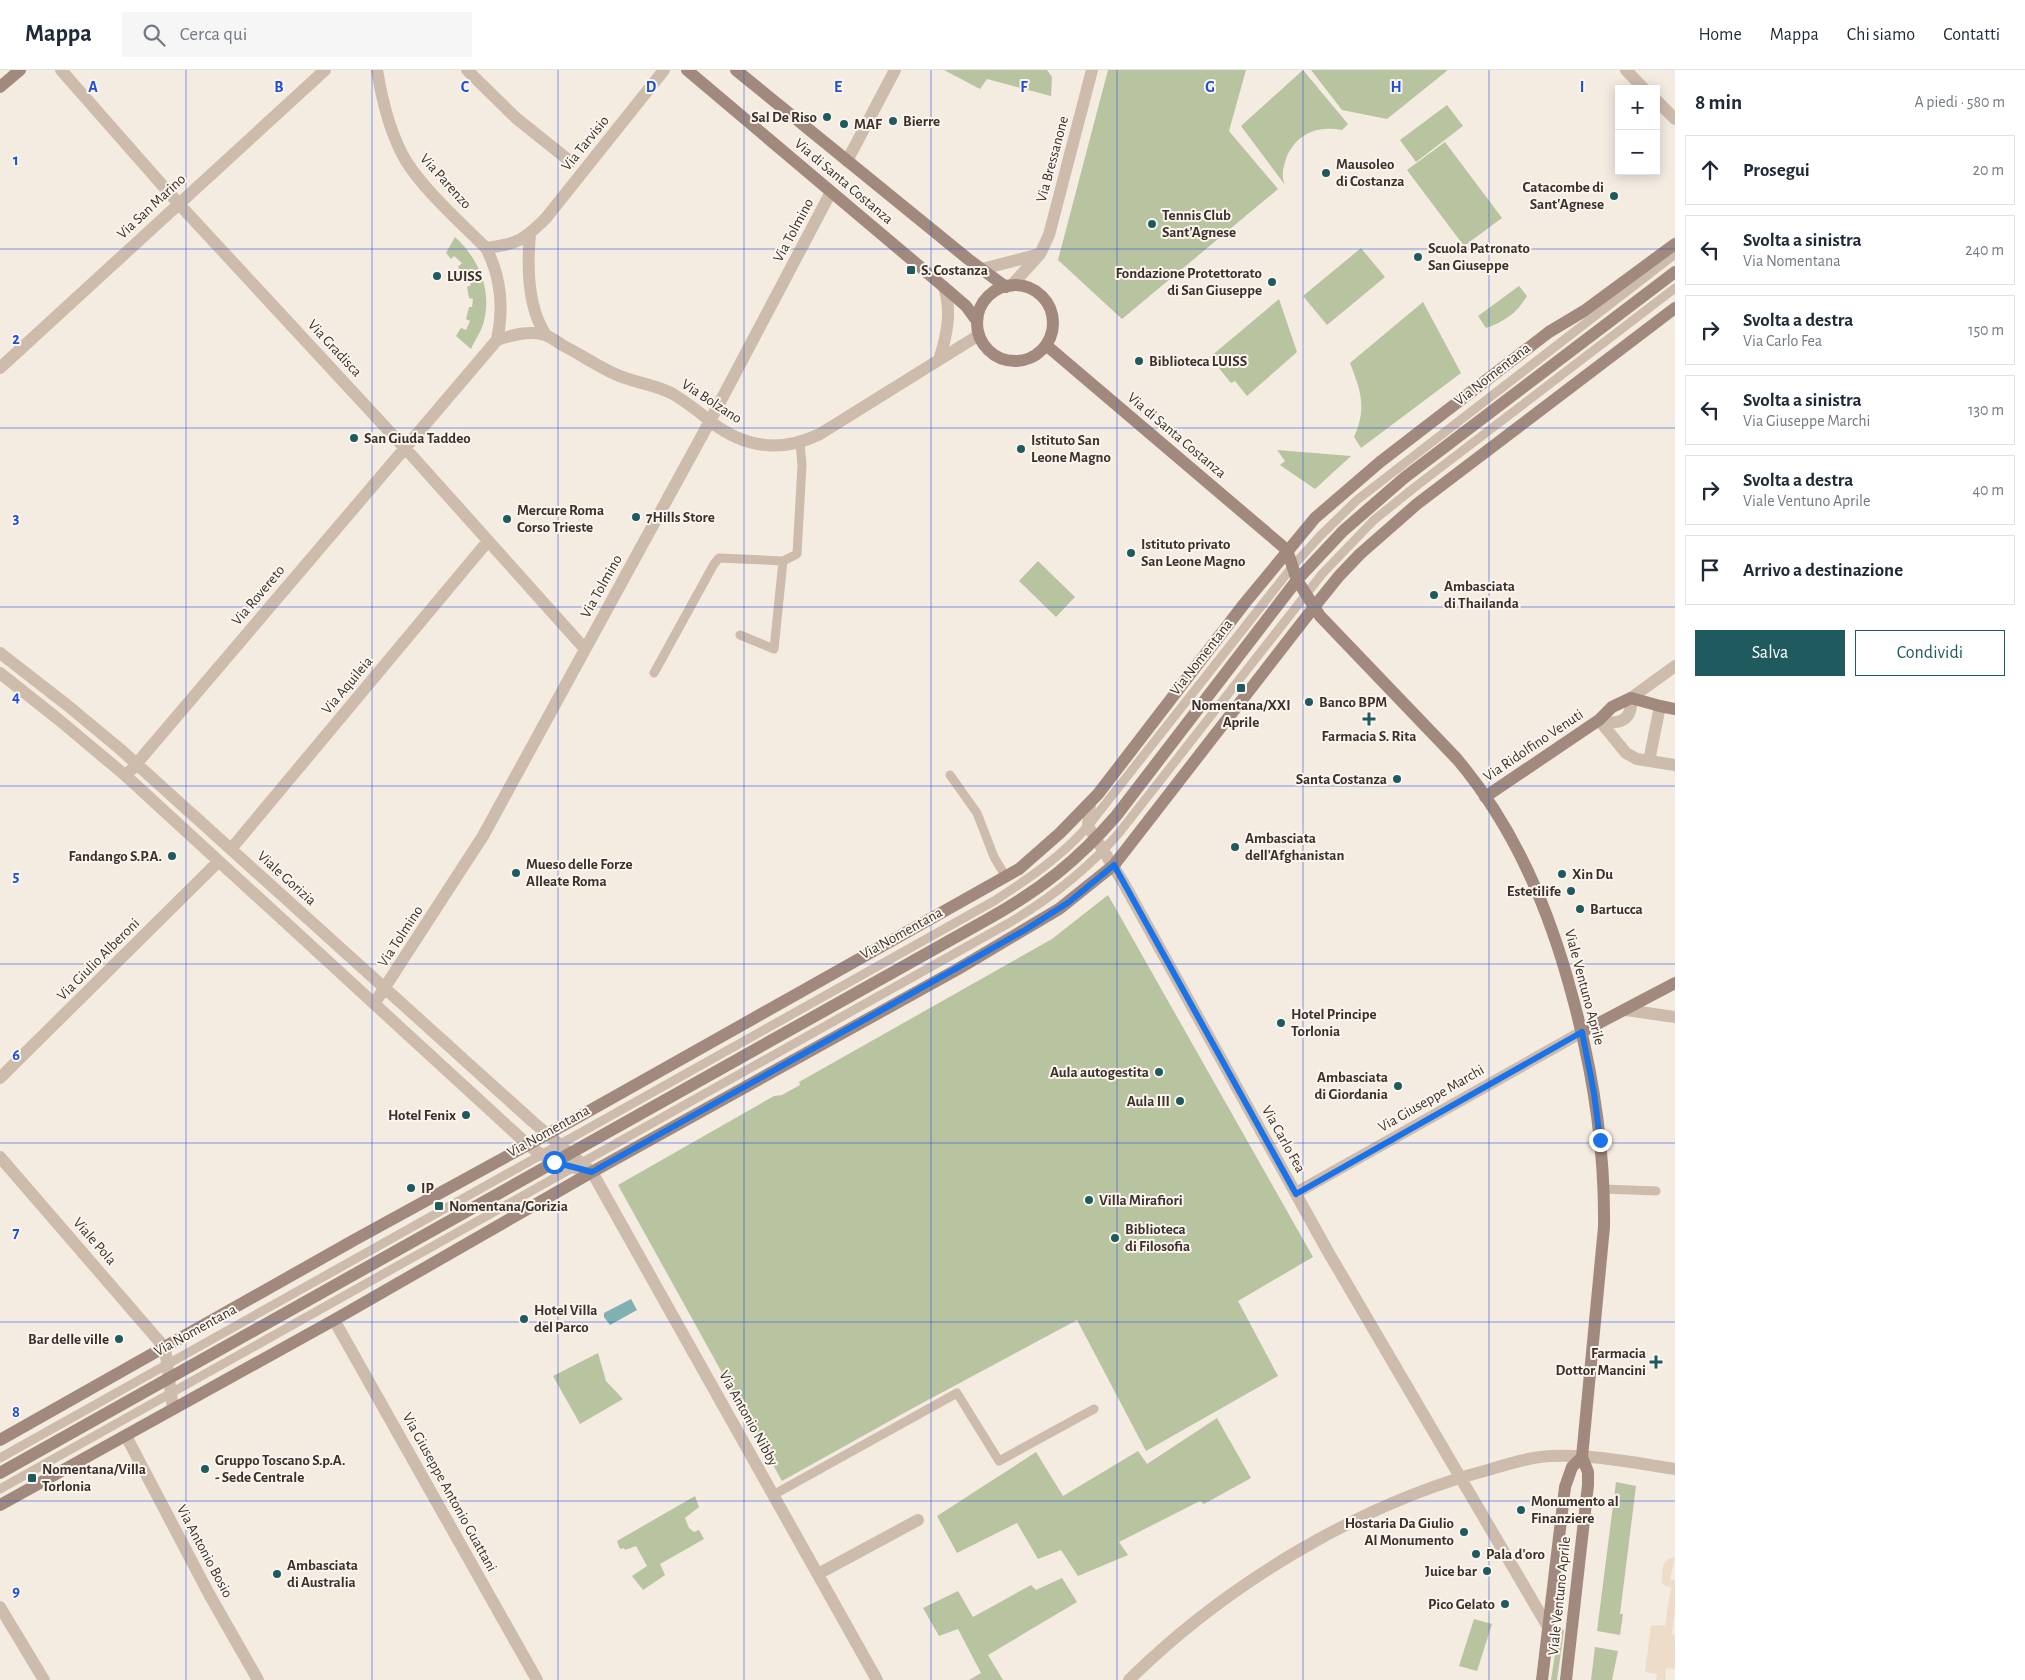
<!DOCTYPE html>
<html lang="it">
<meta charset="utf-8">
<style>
body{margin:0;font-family:"Alegreya Sans",sans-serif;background:#f6f6f7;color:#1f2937}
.controls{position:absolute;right:15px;top:15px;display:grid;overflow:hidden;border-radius:0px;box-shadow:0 2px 12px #0003}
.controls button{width:45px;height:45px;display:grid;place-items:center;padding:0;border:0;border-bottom:1px solid #e0e1e3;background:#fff;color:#1f2937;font:25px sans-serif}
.stop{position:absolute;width:15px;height:15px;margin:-11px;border:4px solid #1a73e8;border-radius:50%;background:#fff}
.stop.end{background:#1a73e8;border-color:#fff;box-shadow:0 1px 5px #0008}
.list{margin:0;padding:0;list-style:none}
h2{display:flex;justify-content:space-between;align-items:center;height:65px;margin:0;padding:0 20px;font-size:21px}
h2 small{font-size:16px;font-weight:400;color:#747a83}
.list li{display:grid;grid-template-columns:32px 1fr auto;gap:15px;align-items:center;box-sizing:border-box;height:70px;margin:0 10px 10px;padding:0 10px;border:1px solid #e0e1e3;border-radius:0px}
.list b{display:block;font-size:19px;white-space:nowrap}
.list p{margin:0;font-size:16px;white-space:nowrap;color:#747a83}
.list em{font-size:16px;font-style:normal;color:#747a83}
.actions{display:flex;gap:10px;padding:15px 20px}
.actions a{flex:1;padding:11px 0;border:1px solid #1f5a5e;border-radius:0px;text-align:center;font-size:18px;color:#1f5a5e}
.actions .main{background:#1f5a5e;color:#fff}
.icon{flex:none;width:28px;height:28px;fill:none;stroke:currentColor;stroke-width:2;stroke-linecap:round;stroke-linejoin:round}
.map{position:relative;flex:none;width:1675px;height:1610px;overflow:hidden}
header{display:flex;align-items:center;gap:30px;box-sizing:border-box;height:70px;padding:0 25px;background:#fff;border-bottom:1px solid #e0e1e3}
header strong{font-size:24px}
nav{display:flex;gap:28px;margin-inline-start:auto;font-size:18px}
.search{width:350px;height:45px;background:#f6f6f7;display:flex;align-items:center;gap:12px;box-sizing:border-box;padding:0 18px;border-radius:0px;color:#747a83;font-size:19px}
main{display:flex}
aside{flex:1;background:#fff}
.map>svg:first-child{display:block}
.green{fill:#b8c4a0}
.plaza{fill:#ecdcc8}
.water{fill:#7fb0b2}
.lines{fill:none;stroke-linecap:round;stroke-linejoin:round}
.lane{stroke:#cdbbac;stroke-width:9}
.street{stroke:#cdbbac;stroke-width:12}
.secondary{stroke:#a18a7d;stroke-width:12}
.route{stroke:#1a73e8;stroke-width:6}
.grid{fill:none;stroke:#1d4ed8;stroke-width:1;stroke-opacity:0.55}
.poi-dot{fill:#1f5a5e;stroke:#fbf5ee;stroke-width:2}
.labels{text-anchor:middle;stroke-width:4;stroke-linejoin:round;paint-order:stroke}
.poi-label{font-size:15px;font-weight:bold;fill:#3b302b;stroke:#fbf5ee;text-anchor:start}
.street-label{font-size:15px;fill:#3b302b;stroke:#fbf5ee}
.grid-label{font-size:16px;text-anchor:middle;font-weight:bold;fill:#1d4ed8;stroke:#fbf5ee;stroke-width:4;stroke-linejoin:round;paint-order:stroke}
</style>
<header>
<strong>Mappa</strong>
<div class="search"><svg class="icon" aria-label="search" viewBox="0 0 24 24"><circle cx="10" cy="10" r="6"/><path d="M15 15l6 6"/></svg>Cerca qui</div>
<nav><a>Home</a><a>Mappa</a><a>Chi siamo</a><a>Contatti</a></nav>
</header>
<main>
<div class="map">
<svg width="1675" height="1610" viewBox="0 0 1675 1610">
<rect width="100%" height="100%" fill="#f4ebe1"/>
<path class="green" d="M944,0H1047L1052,7L1051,26L987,9L980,19Z
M1108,0H1246L1229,61L1278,119L1122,249L1058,190Z
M1303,0L1348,54L1342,60C1317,55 1295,64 1286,89C1283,98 1281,106 1285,115L1241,56Z
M1311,0H1448L1387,49L1342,40Z
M1447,35L1463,56L1416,92L1400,70Z
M1445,72L1502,148L1464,176L1407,100Z
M455,167C478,188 492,218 484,251C482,260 475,270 471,279L456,266L461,258L466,260L470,251L466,249L469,237H472L473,229L469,228L467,217L471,215L468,206L464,207L458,197L462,193L454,186L451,189L446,183Z
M1361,178L1385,207L1327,255L1303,226Z
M1519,216L1527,226C1518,242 1504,252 1486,258L1478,246Z
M1279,229L1297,282L1247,326L1235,311L1231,313L1210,287Z
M1423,232L1461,303L1361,378L1354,367C1367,338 1361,321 1350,293Z
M1277,380L1351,386L1315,419L1280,395L1285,391Z
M1038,491L1075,527L1056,547L1019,511Z
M1108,825L1313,1187L1238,1231L1278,1306L1146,1381L1077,1250L913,1338L782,1411L618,1115L774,1026L782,1025L800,1015L799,1012L1052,869Z
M598,1283L606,1311L623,1329L580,1354L553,1306Z
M1217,1348L1251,1408L1204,1434L1200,1431L1119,1472L1128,1485L1078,1506L1061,1480L1038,1489L1017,1453L957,1483L937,1446L1036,1382L1063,1426L1138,1381L1147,1394Z
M1616,1412L1636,1416L1620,1544H1623L1620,1565L1597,1561Z
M695,1426L699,1437L685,1448L689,1458L694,1462L699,1460L704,1469L660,1494L665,1505L643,1520L632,1506L647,1496L636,1476L625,1480L624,1478L620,1479L617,1471Z
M1062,1508L1077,1532L988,1585L1003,1610H969L981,1603L958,1559L939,1566L923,1538L958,1521L973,1547L1031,1515L1036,1520Z
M1474,1549L1492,1554L1477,1601L1459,1596Z
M1559,1558H1562L1564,1561L1557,1610H1551Z
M1595,1577L1618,1581L1612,1610H1591Z"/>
<path class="plaza" d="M1675,1487L1670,1509L1675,1510V1540L1672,1564L1675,1565V1599L1666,1598L1665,1610H1656L1657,1604L1645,1602L1651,1555L1665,1556L1671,1517L1665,1516L1662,1512L1663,1495L1668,1489Z"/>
<path class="water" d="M631,1229L637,1240L610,1255L604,1247V1243Z"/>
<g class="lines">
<path class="lane" d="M740,565L774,579L783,491L797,484L802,395L800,373
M654,603L714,494L719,488L783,491
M950,705L977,743L994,787L1006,807
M1604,1119L1656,1121
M0,1388L994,831C1028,809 1061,787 1088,756L1292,497L1320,466L1357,430L1675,184
M0,1419L1009,853C1051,828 1087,800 1119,763L1322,504L1374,450L1415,417L1675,218
M773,1425L957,1323L999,1391L1094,1339"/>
<path class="street" d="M61,0L178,133L414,388L585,579
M467,0L516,48L571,92
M1626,0L1644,19
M1656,30L1675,49
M847,91L895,0
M530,164C527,197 527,237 546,265
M486,178C517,174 523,171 546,148L664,0
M982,199L1040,184
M1011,216L1040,184L1049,165L1092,0
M497,270C512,265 530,260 545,265C551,267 557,272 562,275C580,284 597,296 615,304C634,313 655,314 673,324C686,332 698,341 710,351C744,378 781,383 820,364L979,265
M939,290C947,265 952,242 944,217
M0,298L325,0
M0,583L67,635L120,679L533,1052L592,1102L877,1610
M0,603L58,649L126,706L527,1074C547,1091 567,1097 592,1102
M1599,650C1618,656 1633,651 1631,628L1675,596
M1599,650L1626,683L1637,689L1675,695
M1649,691L1660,636
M126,706L497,270C504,239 501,206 486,178C461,153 424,120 406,91C390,64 382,30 377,0
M1090,733L1088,756L1123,812L1327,1180L1548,1557
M231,779L488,471
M374,934L483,766L710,351L831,122
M1626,940L1675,947
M0,1008L218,792
M0,1087L165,1278L173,1339
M1296,1123L1582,962
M334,1250L537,1610
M126,1366L209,1524L258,1610
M818,1504L918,1450
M0,1537L44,1610
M1129,1610C1224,1516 1358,1434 1488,1400C1508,1394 1530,1387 1551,1386C1592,1384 1635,1393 1675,1399"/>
<path class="secondary" d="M687,0L944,217L966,236L977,251
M736,0L968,189L1006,217
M0,17L20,0
M977 253a38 38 0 1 1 76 0a38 38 0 1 1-76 0Z
M1046,275L1287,480
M1287,480L1297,510L1320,546L1457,689C1515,758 1549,839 1572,925C1593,1001 1605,1078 1604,1157L1582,1387L1588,1402V1415L1566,1610
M1485,727L1599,650L1612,637L1631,628L1660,636L1675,639
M1582,962L1675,913
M0,1370L356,1169L573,1050L1019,799L1060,763L1098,724L1244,534L1315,448L1380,392L1549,262L1584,241L1675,174
M0,1403L988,849C1040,820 1077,791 1116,746L1297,510L1343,461L1404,408L1675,202
M0,1435L334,1250L592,1102L958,899L1059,839L1114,795L1314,537L1339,506L1360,484L1417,434L1675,238
M1542,1610L1565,1417L1572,1397L1582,1387"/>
</g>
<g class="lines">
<path class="route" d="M554,1092L592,1102L1025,860L1069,832L1114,795L1296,1124L1582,962L1594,1023L1600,1070"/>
</g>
<path class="grid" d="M186,0V1610M372,0V1610M558,0V1610M744,0V1610M931,0V1610M1117,0V1610M1303,0V1610M1489,0V1610M0,179H1675M0,358H1675M0,537H1675M0,716H1675M0,894H1675M0,1073H1675M0,1252H1675M0,1431H1675"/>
<g class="poi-dot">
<circle cx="827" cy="47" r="5"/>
<circle cx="893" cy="51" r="5"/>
<circle cx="844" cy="54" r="5"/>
<circle cx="1326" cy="103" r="5"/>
<circle cx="1614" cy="126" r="5"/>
<circle cx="1152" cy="154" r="5"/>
<circle cx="1418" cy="187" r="5"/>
<rect x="906" y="195" width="10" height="10" rx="2.5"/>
<circle cx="437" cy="206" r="5"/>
<circle cx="1272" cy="212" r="5"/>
<circle cx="1139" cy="291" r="5"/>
<circle cx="354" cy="368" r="5"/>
<circle cx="1021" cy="379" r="5"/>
<circle cx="636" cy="447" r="5"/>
<circle cx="507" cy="449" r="5"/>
<circle cx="1131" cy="483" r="5"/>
<circle cx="1434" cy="525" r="5"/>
<rect x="1236" y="613" width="10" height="10" rx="2.5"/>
<circle cx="1309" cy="632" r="5"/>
<path d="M1366.5 641.5h5v5h5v5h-5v5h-5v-5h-5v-5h5z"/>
<circle cx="1397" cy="709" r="5"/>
<circle cx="1235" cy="777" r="5"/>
<circle cx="172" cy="786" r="5"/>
<circle cx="516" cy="803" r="5"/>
<circle cx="1562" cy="804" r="5"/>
<circle cx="1571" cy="821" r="5"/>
<circle cx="1580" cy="839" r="5"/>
<circle cx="1281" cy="953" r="5"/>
<circle cx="1159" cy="1002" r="5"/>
<circle cx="1398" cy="1016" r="5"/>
<circle cx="1180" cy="1031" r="5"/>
<circle cx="466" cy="1045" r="5"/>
<circle cx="411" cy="1118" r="5"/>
<circle cx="1089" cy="1130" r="5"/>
<rect x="434" y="1131" width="10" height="10" rx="2.5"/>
<circle cx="1115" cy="1168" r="5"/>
<circle cx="524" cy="1249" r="5"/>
<circle cx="119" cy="1269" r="5"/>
<path d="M1653.5 1284.5h5v5h5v5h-5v5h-5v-5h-5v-5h5z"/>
<circle cx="205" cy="1399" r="5"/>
<rect x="27" y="1403" width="10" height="10" rx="2.5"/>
<circle cx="1521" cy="1440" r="5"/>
<circle cx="1464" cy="1462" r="5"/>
<circle cx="1476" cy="1484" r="5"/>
<circle cx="1487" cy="1501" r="5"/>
<circle cx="277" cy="1504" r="5"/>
<circle cx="1505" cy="1534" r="5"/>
</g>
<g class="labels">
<g class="poi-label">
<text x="817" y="52" text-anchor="end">Sal De Riso</text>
<text x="903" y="56">Bierre</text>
<text x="854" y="59">MAF</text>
<text x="1336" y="99">Mausoleo<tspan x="1336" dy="17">di Costanza</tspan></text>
<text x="1604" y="122" text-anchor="end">Catacombe di<tspan x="1604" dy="17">Sant'Agnese</tspan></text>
<text x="1162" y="150">Tennis Club<tspan x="1162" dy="17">Sant'Agnese</tspan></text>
<text x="1428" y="183">Scuola Patronato<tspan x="1428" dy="17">San Giuseppe</tspan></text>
<text x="921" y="205">S. Costanza</text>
<text x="1262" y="208" text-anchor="end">Fondazione Protettorato<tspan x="1262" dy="17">di San Giuseppe</tspan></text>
<text x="447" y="211">LUISS</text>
<text x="1149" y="296">Biblioteca LUISS</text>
<text x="364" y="373">San Giuda Taddeo</text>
<text x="1031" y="375">Istituto San<tspan x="1031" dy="17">Leone Magno</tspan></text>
<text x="517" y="445">Mercure Roma<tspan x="517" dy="17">Corso Trieste</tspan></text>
<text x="646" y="452">7Hills Store</text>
<text x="1141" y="479">Istituto privato<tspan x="1141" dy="17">San Leone Magno</tspan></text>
<text x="1444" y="521">Ambasciata<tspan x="1444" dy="17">di Thailanda</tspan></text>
<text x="1319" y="637">Banco BPM</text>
<text x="1241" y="640" text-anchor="middle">Nomentana/XXI<tspan x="1241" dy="17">Aprile</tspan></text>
<text x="1369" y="671" text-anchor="middle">Farmacia S. Rita</text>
<text x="1387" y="714" text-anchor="end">Santa Costanza</text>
<text x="1245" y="773">Ambasciata<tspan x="1245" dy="17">dell'Afghanistan</tspan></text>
<text x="162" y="791" text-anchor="end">Fandango S.P.A.</text>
<text x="526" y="799">Mueso delle Forze<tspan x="526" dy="17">Alleate Roma</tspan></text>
<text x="1572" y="809">Xin Du</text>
<text x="1561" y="826" text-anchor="end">Estetilife</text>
<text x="1590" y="844">Bartucca</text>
<text x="1291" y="949">Hotel Principe<tspan x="1291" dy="17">Torlonia</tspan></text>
<text x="1149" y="1007" text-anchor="end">Aula autogestita</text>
<text x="1388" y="1012" text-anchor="end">Ambasciata<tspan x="1388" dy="17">di Giordania</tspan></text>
<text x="1170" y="1036" text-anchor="end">Aula III</text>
<text x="456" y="1050" text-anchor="end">Hotel Fenix</text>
<text x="421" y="1123">IP</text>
<text x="1099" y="1135">Villa Mirafiori</text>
<text x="449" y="1141">Nomentana/Gorizia</text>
<text x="1125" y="1164">Biblioteca<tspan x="1125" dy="17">di Filosofia</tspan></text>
<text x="534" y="1245">Hotel Villa<tspan x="534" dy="17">del Parco</tspan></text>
<text x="109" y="1274" text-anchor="end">Bar delle ville</text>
<text x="1646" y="1288" text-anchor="end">Farmacia<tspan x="1646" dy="17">Dottor Mancini</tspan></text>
<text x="215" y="1395">Gruppo Toscano S.p.A.<tspan x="215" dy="17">- Sede Centrale</tspan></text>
<text x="42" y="1404">Nomentana/Villa<tspan x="42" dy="17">Torlonia</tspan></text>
<text x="1531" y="1436">Monumento al<tspan x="1531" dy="17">Finanziere</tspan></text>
<text x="1454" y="1458" text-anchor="end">Hostaria Da Giulio<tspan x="1454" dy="17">Al Monumento</tspan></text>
<text x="1486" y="1489">Pala d'oro</text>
<text x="287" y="1500">Ambasciata<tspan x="287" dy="17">di Australia</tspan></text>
<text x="1477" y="1506" text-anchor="end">Juice bar</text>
<text x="1495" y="1539" text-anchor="end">Pico Gelato</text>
</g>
<g class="street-label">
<text transform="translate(585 73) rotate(-51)" y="5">Via Tarvisio</text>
<text transform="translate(1052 89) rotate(-75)" y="5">Via Bressanone</text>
<text transform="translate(446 111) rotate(48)" y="5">Via Parenzo</text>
<text transform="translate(844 111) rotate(40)" y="5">Via di Santa Costanza</text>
<text transform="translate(151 136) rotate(-43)" y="5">Via San Marino</text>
<text transform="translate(793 160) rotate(-62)" y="5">Via Tolmino</text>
<text transform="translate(335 278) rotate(47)" y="5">Via Gradisca</text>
<text transform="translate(1492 304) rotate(-38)" y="5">Via Nomentana</text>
<text transform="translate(712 331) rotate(33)" y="5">Via Bolzano</text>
<text transform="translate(1177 365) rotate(40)" y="5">Via di Santa Costanza</text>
<text transform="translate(601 516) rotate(-61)" y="5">Via Tolmino</text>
<text transform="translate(258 525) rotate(-50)" y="5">Via Rovereto</text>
<text transform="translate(1201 587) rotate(-52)" y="5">Via Nomentana</text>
<text transform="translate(347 615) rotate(-50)" y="5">Via Aquileia</text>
<text transform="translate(1533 675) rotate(-34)" y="5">Via Ridolfino Venuti</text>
<text transform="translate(287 808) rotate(42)" y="5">Viale Gorizia</text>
<text transform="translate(901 863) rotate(-29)" y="5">Via Nomentana</text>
<text transform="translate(400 866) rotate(-57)" y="5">Via Tolmino</text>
<text transform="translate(98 889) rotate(-45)" y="5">Via Giulio Alberoni</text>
<text transform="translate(1585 917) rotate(75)" y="5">Viale Ventuno Aprile</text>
<text transform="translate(1431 1028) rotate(-30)" y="5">Via Giuseppe Marchi</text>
<text transform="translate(548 1061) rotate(-29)" y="5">Via Nomentana</text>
<text transform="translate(1284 1069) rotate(61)" y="5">Via Carlo Fea</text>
<text transform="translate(95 1171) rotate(49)" y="5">Viale Pola</text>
<text transform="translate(195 1260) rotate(-29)" y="5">Via Nomentana</text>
<text transform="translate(749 1348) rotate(61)" y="5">Via Antonio Nibby</text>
<text transform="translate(450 1422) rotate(61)" y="5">Via Giuseppe Antonio Guattani</text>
<text transform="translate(205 1481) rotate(62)" y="5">Via Antonio Bosio</text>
<text transform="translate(1559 1526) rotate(-84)" y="5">Viale Ventuno Aprile</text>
</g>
</g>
<g class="grid-label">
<text x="93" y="22">A</text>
<text x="279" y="22">B</text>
<text x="465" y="22">C</text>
<text x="651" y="22">D</text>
<text x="838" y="22">E</text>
<text x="1024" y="22">F</text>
<text x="1210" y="22">G</text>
<text x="1396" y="22">H</text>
<text x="1582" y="22">I</text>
<text x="16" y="95">1</text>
<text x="16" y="274">2</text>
<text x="16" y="453">3</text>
<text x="16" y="632">4</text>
<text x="16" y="811">5</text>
<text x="16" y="990">6</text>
<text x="16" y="1168">7</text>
<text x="16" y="1347">8</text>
<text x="16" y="1526">9</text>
</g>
</svg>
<div class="controls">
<button>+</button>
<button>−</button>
</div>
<div class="stop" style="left:554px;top:1092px"></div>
<div class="stop end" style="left:1600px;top:1070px"></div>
</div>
<aside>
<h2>8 min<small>A piedi · 580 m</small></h2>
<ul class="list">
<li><svg class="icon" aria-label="ahead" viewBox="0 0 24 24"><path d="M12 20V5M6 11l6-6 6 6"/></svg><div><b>Prosegui</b></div><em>20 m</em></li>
<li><svg class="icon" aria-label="left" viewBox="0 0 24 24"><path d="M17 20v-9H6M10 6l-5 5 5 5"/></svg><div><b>Svolta a sinistra</b><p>Via Nomentana</p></div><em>240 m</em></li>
<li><svg class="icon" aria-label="right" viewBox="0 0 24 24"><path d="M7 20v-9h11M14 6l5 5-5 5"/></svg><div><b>Svolta a destra</b><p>Via Carlo Fea</p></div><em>150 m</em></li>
<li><svg class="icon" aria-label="left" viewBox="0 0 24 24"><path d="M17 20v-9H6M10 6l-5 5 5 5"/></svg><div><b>Svolta a sinistra</b><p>Via Giuseppe Marchi</p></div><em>130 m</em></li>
<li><svg class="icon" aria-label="right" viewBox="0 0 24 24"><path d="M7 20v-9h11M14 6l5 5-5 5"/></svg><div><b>Svolta a destra</b><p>Viale Ventuno Aprile</p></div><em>40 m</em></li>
<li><svg class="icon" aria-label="arrive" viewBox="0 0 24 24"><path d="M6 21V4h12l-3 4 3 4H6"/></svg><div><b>Arrivo a destinazione</b></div></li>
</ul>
<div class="actions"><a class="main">Salva</a><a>Condividi</a></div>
</aside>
</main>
